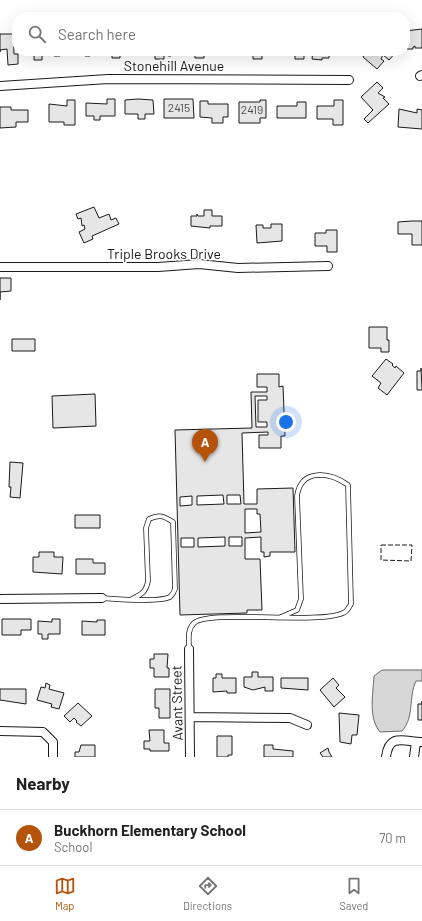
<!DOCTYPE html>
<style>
body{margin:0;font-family:Barlow,sans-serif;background:#f6f6f6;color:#222}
.you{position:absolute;left:286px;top:422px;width:14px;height:14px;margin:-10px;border:3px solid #fff;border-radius:50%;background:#1a73e8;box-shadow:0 0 0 6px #1a73e833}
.badge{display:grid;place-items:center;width:26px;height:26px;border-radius:50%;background:#b45309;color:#fff;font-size:13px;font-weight:700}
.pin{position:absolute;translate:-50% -33px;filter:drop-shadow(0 1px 2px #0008)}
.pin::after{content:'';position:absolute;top:21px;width:14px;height:12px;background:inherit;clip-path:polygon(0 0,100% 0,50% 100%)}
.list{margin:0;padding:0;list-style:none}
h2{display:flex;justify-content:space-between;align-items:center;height:52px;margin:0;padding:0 16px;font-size:17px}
h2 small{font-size:13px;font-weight:400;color:#767676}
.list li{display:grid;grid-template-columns:26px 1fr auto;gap:12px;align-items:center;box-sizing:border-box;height:56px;padding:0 16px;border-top:1px solid #e0e0e0}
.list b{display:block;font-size:15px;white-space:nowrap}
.list p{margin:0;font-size:13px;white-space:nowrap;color:#767676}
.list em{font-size:13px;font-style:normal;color:#767676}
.icon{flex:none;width:22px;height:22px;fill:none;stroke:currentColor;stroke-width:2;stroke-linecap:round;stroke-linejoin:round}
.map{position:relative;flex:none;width:422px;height:757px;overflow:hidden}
.search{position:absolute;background:#fff;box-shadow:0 4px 16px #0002;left:12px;right:12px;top:12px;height:44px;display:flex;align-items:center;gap:10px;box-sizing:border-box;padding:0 14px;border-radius:16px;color:#767676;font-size:15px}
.sheet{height:108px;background:#fff}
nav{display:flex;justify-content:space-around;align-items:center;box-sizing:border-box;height:56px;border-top:1px solid #e0e0e0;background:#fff;font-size:11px;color:#767676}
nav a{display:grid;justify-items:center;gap:2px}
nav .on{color:#b45309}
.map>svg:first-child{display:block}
.water{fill:#d7d7d7;stroke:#6a6a6a}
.building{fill:#e6e6e6;stroke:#1a1a1a;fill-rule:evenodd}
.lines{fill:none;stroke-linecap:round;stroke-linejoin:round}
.lane-casing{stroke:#1a1a1a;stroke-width:5.5}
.street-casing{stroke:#1a1a1a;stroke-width:10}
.lane{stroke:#fff;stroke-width:4}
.street{stroke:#fff;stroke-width:8}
.fence{stroke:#1a1a1a;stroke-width:1;stroke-dasharray:5 2;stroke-linecap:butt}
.labels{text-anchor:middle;stroke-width:3;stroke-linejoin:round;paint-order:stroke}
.number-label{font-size:12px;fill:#4d4d4d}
.street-label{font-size:14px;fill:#1a1a1a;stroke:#fff}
</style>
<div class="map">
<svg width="422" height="757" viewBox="0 0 422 757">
<rect width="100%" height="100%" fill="#fff"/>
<path class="water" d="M382,670H422V681H416C408,698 415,716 402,731L380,732C368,717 373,695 374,676Z"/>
<path class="building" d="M422,29V48H415V46L413,47V49H407L405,31Z
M0,34H13L14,54H18V64L8,65L7,49L0,50V52Z
M34,51H60V56H54V53H42V60H34Z
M73,51H99V54H90V56H85V54H73Z
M112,51H140V55H120V58H112Z
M155,51H179V54H171V56H168V52H164V59H155Z
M195,51H224V54H204V58H195Z
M233,51H262V59H253V55H233Z
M275,51H304V59H295V55H275Z
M313,51H341L340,55L329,54V58H322V60L312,59Z
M367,51H397L389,60L383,55L381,59L384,61L377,69L363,57Z
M377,82L383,88L378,93L385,97L383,98L389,104L368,123L364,119L373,110L361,97Z
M107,99H115V116H100V120H94V116H86V103L107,104Z
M138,99L153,100L154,114H145V119H138V114H125V100Z
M164,99H193L194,118H164Z
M67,100H75V125H64V122H49V104L67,106Z
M260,100H266V118H260V123H239V102H260Z
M334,100H343V125H333V119H317V106H334Z
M200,101H208V104H228V117H223V123H212V118L200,117Z
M297,102H306V118H277V106H297Z
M0,107H11V110H28V122H16V127L0,128Z
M399,109L417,113V109L422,110V129L398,127Z
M94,207L99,218L109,214L111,220L116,218L119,224L92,236L93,239L84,243L79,232L85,229L84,225L82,226L81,218L78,219L76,214Z
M204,210H212V216H222V226H210V228L191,226V216H197V214L198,216H204Z
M412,221H422V245H412V234H398V222Z
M271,224H282V241L257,243L256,225H263V228H271Z
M326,230H337V252H327V246H315V233H326Z
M0,278H11V291L0,292V300Z
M369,327H387V340H389V352H381V348H369Z
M12,339H35V351H12Z
M386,359L393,364L392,365L395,368L396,366L404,373L387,395L378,388L381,383L372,376Z
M421,368L422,390H417V371H421Z
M257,374H279V387L283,386L285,436H281V448H259V435H268V432L242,433L244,504H257V489L293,488L295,552H270V556L264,557V552H261V537L245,538V559H260L262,610H247V613L180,615L175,430L252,428L251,392H267V387H257ZM255,396H267V400H258V422H267V427H256ZM223,495L224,504L197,505V496ZM227,495H240L241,504H227ZM192,496V505L180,506V497ZM245,509H257V514H260L261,532L245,533ZM225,537V546L198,547V538ZM229,537H242V546H229ZM181,538H194V547H181Z
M95,394L96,426L53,428L52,396Z
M10,462L23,463L20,498L10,497L11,487H9Z
M75,515H100V528H75Z
M39,552H54V557H63L62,574L33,572V557H39Z
M76,559H93V563H105V574H76Z
M2,619H31V630H21V635H2Z
M52,619H60V634H48V639H42V634H38V621L52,622Z
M97,620H105V635H82V621L97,622Z
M154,654H168L167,668H169V677H154V668H150V659H154Z
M252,672H258V677H273V691H265V687L253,690L244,687V677H252Z
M216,674H222V678H236V693H227V691L213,692V678H216Z
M281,678H308V690L281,688Z
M333,678L339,685L336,688L345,697L334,707L320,690Z
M46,683L50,685L49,689L64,693L59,709L51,707L52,704L37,700L41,687L45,688Z
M0,689H26V704L0,700Z
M155,689H170V718H159V708H155Z
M422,701V720H418V704H422Z
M78,703L92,716L81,726L76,722L77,721L74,718L70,722L64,716Z
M339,713L359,715L357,735H352L351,744L340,742Z
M149,730H164V743H169V751H150V749H144V741H150Z
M217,736H232V755H228V757H217Z
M81,745H95V757H75V752H79Z
M264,745H273V749L293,751V757H264Z
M328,748L329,752L332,757H323L320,753Z"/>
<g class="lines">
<defs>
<path id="lane" d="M102,598C117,599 158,603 170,597C172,595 174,592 175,589L173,522C164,516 159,514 149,519L146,528L148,581C146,592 142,594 132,599
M189,649C189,639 187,630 194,623C208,609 317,625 343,613C347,612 349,607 351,604L348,485C330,472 301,468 297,496L301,599L297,610L281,617"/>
<path id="street" d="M420,76L422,75
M0,86L108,79L349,80
M0,267H158L199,264L238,268L328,266
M0,599L102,598
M189,649L190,757
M190,717L290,718L307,725
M0,731L43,732L53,742V757
M386,757C389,732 405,742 422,742
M414,757L416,742"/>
</defs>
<use href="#lane" class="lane-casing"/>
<use href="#street" class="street-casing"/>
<use href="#lane" class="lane"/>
<use href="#street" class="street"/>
<path class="fence" d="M381,545H412L411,561L381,560Z"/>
</g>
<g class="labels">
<g class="number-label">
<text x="179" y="112">2415</text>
<text x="252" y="114">2419</text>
</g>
<g class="street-label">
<text x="174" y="71">Stonehill Avenue</text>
<text x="164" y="259">Triple Brooks Drive</text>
<text transform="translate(177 703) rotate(-91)" y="5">Avant Street</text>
</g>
</g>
</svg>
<div class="you"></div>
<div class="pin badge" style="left:205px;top:462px">A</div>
<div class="search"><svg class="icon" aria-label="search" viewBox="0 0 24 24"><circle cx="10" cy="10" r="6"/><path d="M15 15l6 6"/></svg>Search here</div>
</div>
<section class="sheet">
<h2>Nearby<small></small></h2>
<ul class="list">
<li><span class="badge">A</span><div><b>Buckhorn Elementary School</b><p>School</p></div><em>70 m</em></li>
</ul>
</section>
<nav>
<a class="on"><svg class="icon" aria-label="map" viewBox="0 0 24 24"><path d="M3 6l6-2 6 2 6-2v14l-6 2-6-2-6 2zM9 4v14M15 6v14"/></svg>Map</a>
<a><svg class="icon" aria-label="directions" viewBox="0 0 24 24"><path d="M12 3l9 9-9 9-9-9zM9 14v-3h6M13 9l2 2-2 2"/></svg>Directions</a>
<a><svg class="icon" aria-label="saved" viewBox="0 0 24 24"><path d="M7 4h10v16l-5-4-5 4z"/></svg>Saved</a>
</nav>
